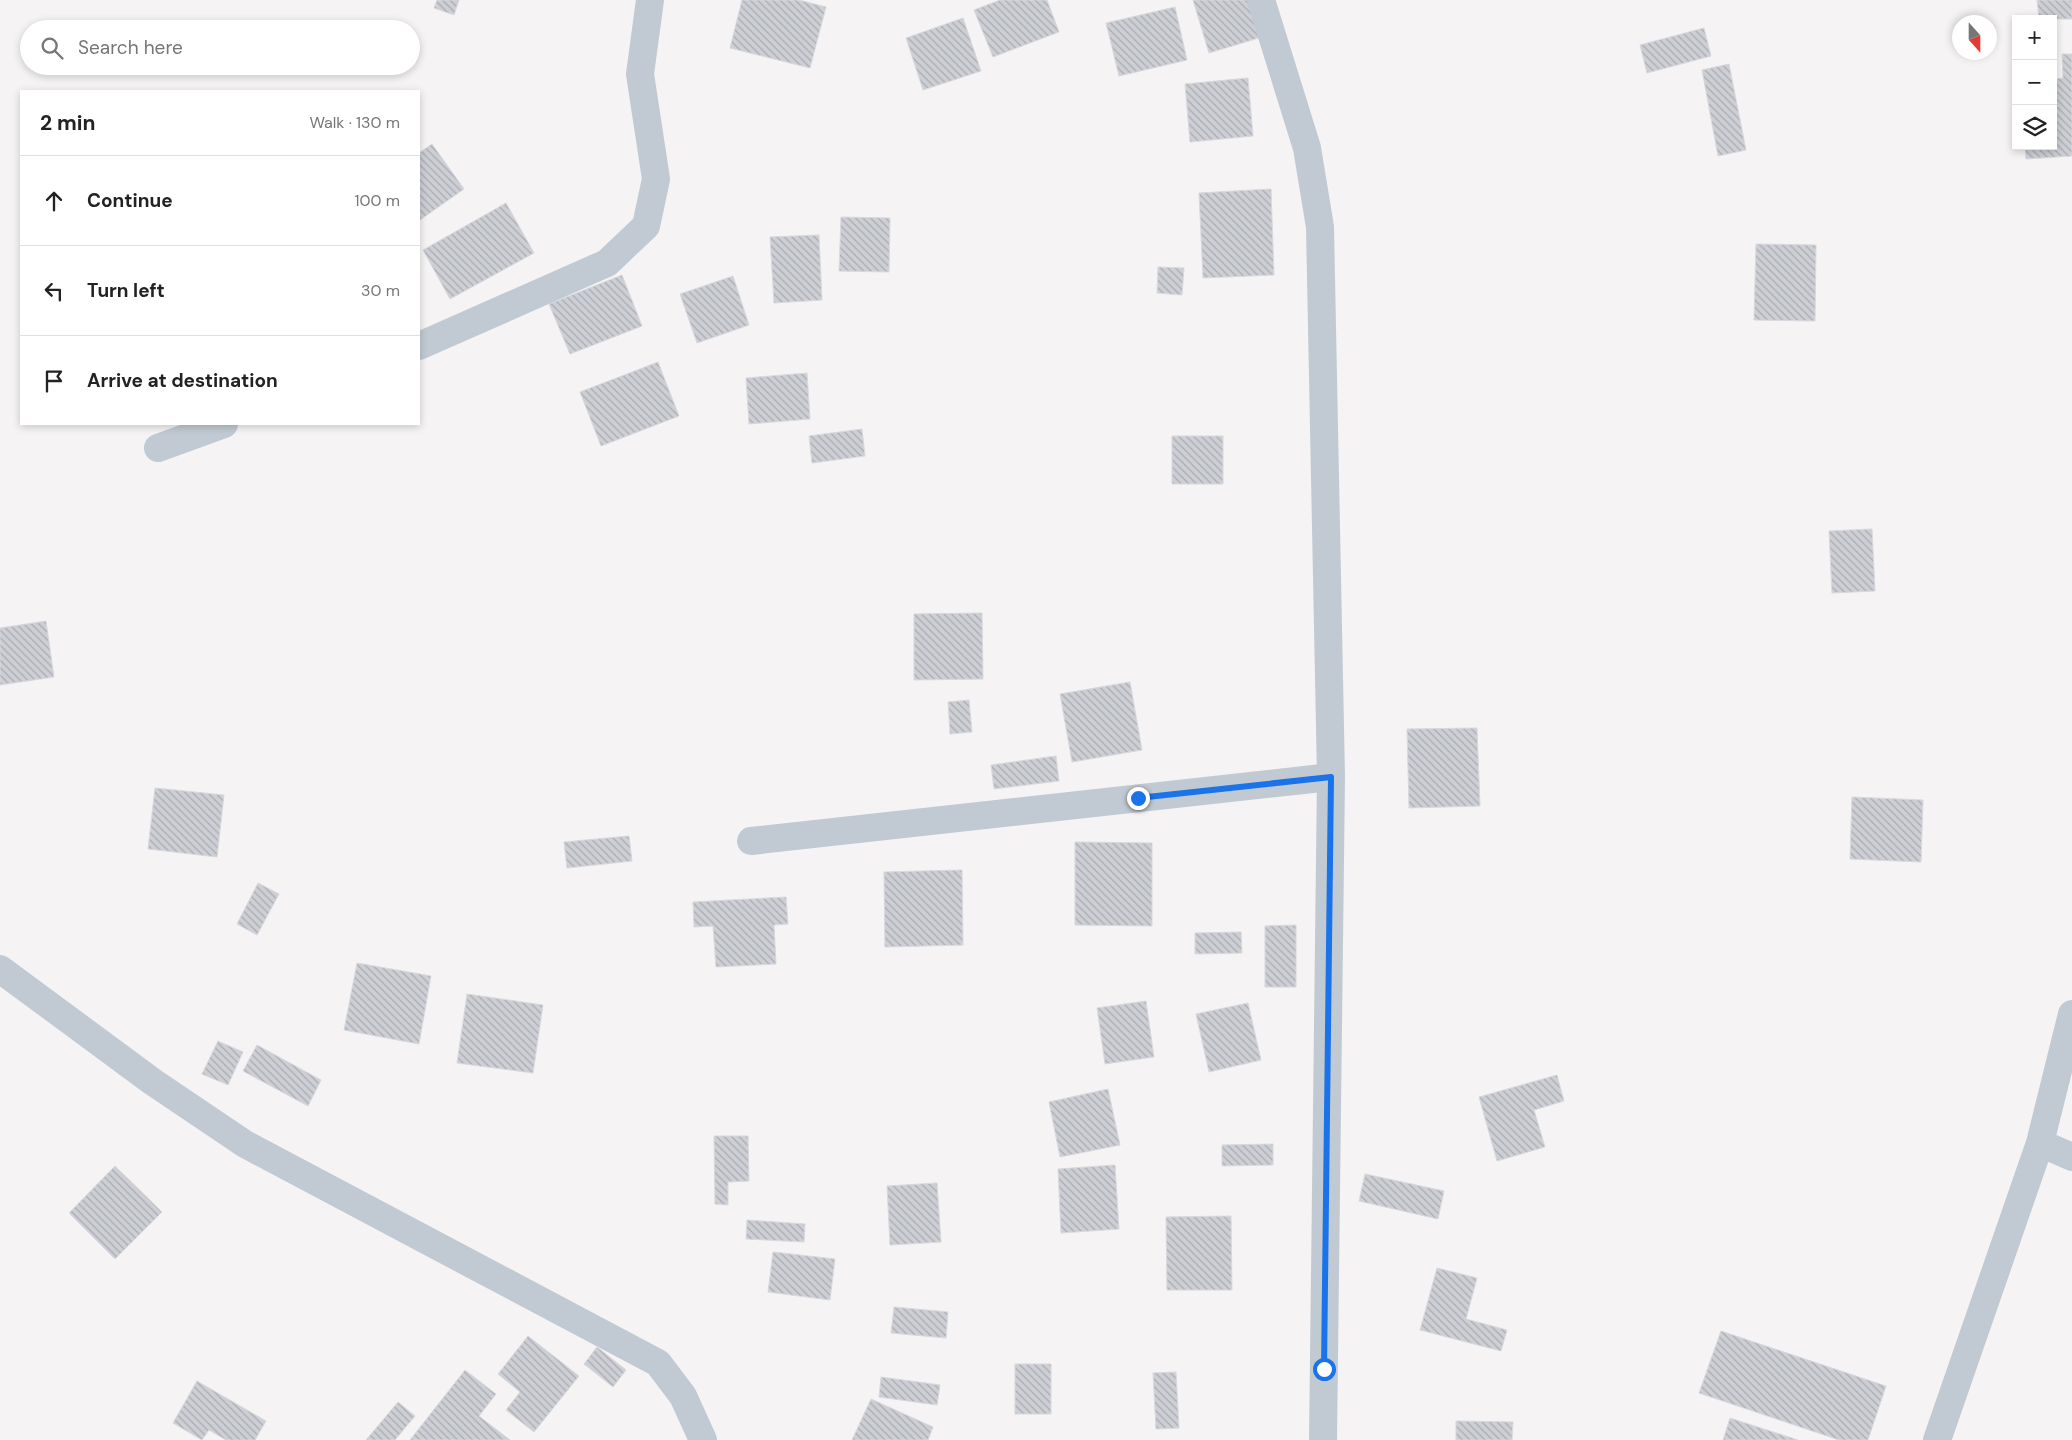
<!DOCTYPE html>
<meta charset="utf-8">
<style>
body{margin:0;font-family:"DM Sans",sans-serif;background:#f6f6f6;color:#222}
.controls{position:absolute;right:15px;top:15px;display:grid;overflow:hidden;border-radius:0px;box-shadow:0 2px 8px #0003}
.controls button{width:45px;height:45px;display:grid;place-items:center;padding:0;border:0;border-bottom:1px solid #e0e0e0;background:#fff;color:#222;font:25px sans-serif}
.compass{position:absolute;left:1952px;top:15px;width:45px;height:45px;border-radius:50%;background:#fff;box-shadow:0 2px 8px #0003;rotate:159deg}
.stop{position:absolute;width:15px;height:15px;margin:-11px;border:4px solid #1a73e8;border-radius:50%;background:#fff}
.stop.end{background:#1a73e8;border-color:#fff;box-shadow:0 1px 5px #0008}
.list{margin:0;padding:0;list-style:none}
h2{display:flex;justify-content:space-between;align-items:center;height:65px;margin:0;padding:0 20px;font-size:21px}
h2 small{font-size:16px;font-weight:400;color:#767676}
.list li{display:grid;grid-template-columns:32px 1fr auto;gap:15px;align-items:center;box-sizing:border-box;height:90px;padding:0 20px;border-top:1px solid #e0e0e0}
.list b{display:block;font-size:19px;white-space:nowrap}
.list em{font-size:16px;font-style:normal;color:#767676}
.icon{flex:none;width:28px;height:28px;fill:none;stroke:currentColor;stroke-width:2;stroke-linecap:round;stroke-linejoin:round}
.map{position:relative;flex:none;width:2072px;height:1440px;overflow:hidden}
.search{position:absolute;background:#fff;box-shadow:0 2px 8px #0003;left:20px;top:20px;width:400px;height:55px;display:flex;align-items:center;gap:12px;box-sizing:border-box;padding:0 18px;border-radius:28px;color:#767676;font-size:19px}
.panel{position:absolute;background:#fff;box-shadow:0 2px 8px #0003;left:20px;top:90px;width:400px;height:335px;border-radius:0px}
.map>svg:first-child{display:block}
.building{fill:url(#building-back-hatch);stroke:#d7d9de}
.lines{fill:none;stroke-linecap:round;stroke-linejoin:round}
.minor{stroke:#c1cad2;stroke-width:28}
.route{stroke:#1a73e8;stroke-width:6}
</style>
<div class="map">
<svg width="2072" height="1440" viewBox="0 0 2072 1440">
<defs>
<pattern id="building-back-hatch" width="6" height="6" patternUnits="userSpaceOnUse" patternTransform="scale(1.25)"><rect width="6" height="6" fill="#cdcfd5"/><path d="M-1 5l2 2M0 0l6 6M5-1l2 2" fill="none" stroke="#a8abb0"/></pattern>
</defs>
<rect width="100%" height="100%" fill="#f5f3f3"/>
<path class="building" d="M437,0H459L454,15L434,8Z
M742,0H799L826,7L810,68L730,48Z
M1000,0H1047L1059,32L993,57L974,10Z
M1193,0H1250L1262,37L1209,53Z
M2037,0H2072V19H2039Z
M1175,7L1187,60L1119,76L1106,23Z
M963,18L981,71L923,90L906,38Z
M1704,28L1711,56L1647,73L1640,45Z
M2062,54H2072V156L2026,159L2025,146H2053V79L2063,78Z
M1729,64L1746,150L1718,156L1702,70Z
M1248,78L1253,136L1190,142L1185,84Z
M432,144L464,189L420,220L419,153Z
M1271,189L1274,275L1203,278L1199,193Z
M506,203L534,253L450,299L423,250Z
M841,217L890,218L889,272L839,271Z
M819,235L822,300L774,303L770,237Z
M1756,244L1816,245L1815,321L1754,320Z
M1158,267L1184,268L1182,295L1157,293Z
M622,275L642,326L570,354L549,304Z
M733,276L749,325L697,343L680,294Z
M658,362L679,416L601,446L580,392Z
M807,373L810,419L749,424L746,378Z
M862,429L865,456L812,463L809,436Z
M1172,436H1223V484H1172Z
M1872,529L1875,591L1832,593L1829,531Z
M982,613L983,679L914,680V614Z
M46,621L54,677L0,685V628Z
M1130,682L1142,750L1072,762L1060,694Z
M969,700L972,732L950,734L948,702Z
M1477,728L1480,806L1409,808L1407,729Z
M1056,756L1059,781L994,789L991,765Z
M155,788L224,795L217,857L148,849Z
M1852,797L1923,800L1921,862L1850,859Z
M629,836L632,861L567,868L564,842Z
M1075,842L1152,843V926L1075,925Z
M962,870L963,945L885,947L884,872Z
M258,883L279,894L257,935L237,924Z
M786,897L788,924L774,925L776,964L716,967L713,926L694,927L693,902Z
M1296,925V987H1265V926Z
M1241,932L1242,953L1195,954V933Z
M357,963L431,976L419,1044L344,1030Z
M467,994L543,1005L533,1073L457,1063Z
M1146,1001L1154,1057L1105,1064L1097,1008Z
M1248,1003L1261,1060L1209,1072L1196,1014Z
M218,1041L243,1052L228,1085L202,1074Z
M257,1045L321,1080L308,1106L243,1071Z
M1557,1075L1564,1101L1534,1110L1545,1147L1497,1161L1479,1097Z
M1108,1089L1120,1145L1060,1157L1049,1102Z
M714,1136H748L749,1181L728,1182V1205L715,1204Z
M1273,1144V1165L1222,1166V1145Z
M1115,1165L1119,1229L1061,1233L1058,1169Z
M115,1166L162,1212L115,1259L69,1213Z
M1365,1174L1444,1191L1438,1219L1359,1201Z
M937,1183L941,1242L890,1245L887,1186Z
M1231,1216L1232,1290H1167L1166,1217Z
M747,1220L805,1224L804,1242L746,1239Z
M773,1252L835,1259L830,1300L768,1292Z
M1437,1268L1477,1278L1466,1319L1507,1330L1501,1351L1420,1330Z
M894,1307L948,1312L946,1338L891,1333Z
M1721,1331L1886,1386L1868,1440H1839L1699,1393Z
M528,1336L579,1376L534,1432L506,1410L520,1392L498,1374Z
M597,1347L626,1370L613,1387L584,1364Z
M1015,1364H1051V1414H1015Z
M465,1370L496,1394L479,1416L510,1440H410Z
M1176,1372L1179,1428L1156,1429L1153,1373Z
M881,1377L940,1385L937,1405L879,1397Z
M197,1381L266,1421L255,1440H226L209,1430L202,1440L173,1423Z
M871,1399L933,1427L928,1440H852Z
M398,1402L415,1416L395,1440H366Z
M1730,1418L1798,1440H1723Z
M1456,1421L1513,1422L1512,1440H1456Z"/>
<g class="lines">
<path class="minor" d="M1261,0L1307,148L1320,227L1331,777L1323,1440
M419,346L607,263L646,226L656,179L640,74L650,0
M158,448L224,424
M751,841L1331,777
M0,969L153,1082L245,1144L658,1363L683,1396L703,1440
M2040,1143L2072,1157
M1937,1440L2040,1143L2072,1014"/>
</g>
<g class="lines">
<path class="route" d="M1138,798L1331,777L1324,1369"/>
</g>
</svg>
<div class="controls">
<button>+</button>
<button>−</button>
<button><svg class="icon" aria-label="layers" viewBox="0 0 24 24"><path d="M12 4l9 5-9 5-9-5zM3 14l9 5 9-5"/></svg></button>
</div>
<svg class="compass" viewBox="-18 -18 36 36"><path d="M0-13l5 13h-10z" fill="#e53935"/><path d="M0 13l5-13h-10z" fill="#767676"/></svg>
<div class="stop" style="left:1324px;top:1369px"></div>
<div class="stop end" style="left:1138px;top:798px"></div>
<div class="search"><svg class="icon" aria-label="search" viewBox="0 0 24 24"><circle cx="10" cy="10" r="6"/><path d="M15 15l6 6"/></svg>Search here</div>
<section class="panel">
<h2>2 min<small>Walk · 130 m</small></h2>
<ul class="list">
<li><svg class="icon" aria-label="ahead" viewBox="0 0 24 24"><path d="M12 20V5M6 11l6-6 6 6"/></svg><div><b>Continue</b></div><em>100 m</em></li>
<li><svg class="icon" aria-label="left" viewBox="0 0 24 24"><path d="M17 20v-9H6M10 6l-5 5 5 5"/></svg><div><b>Turn left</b></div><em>30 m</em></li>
<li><svg class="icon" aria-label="arrive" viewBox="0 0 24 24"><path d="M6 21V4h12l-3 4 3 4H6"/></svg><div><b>Arrive at destination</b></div></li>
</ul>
</section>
</div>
